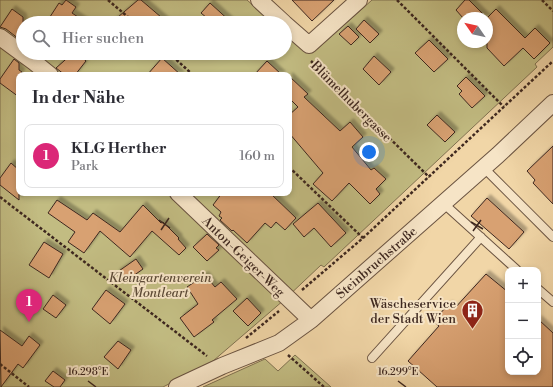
<!DOCTYPE html>
<html lang="de">
<meta charset="utf-8">
<style>
body{margin:0;font-family:"Libre Bodoni",serif;background:#f7f7f7;color:#2b2b33}
.controls{position:absolute;right:12px;bottom:12px;display:grid;overflow:hidden;border-radius:8px;box-shadow:0 2px 6px #0003}
.controls button{width:36px;height:36px;display:grid;place-items:center;padding:0;border:0;border-bottom:1px solid #e1e1e2;background:#fff;color:#2b2b33;font:20px sans-serif}
.compass{position:absolute;left:457px;top:12px;width:36px;height:36px;border-radius:50%;background:#fff;box-shadow:0 2px 6px #0003;rotate:304deg}
.you{position:absolute;left:369px;top:152px;width:14px;height:14px;margin:-10px;border:3px solid #fff;border-radius:50%;background:#1a73e8;box-shadow:0 0 0 6px #1a73e833}
.badge{display:grid;place-items:center;width:26px;height:26px;border-radius:50%;background:#db2777;color:#fff;font-size:13px;font-weight:700}
.pin{position:absolute;translate:-50% -33px;filter:drop-shadow(0 1px 2px #0008)}
.pin::after{content:'';position:absolute;top:21px;width:14px;height:12px;background:inherit;clip-path:polygon(0 0,100% 0,50% 100%)}
.list{margin:0;padding:0;list-style:none}
h2{display:flex;justify-content:space-between;align-items:center;height:52px;margin:0;padding:0 16px;font-size:17px}
h2 small{font-size:13px;font-weight:400;color:#7c7c81}
.list li{display:grid;grid-template-columns:26px 1fr auto;gap:12px;align-items:center;box-sizing:border-box;height:64px;margin:0 8px 8px;padding:0 8px;border:1px solid #e1e1e2;border-radius:8px}
.list b{display:block;font-size:15px;white-space:nowrap}
.list p{margin:0;font-size:13px;white-space:nowrap;color:#7c7c81}
.list em{font-size:13px;font-style:normal;color:#7c7c81}
.icon{flex:none;width:22px;height:22px;fill:none;stroke:currentColor;stroke-width:2;stroke-linecap:round;stroke-linejoin:round}
.map{position:relative;flex:none;width:553px;height:387px;overflow:hidden}
.search{position:absolute;background:#fff;box-shadow:0 2px 6px #0003;left:16px;top:16px;width:276px;height:44px;display:flex;align-items:center;gap:10px;box-sizing:border-box;padding:0 14px;border-radius:22px;color:#7c7c81;font-size:15px}
.panel{position:absolute;background:#fff;box-shadow:0 2px 6px #0003;left:16px;top:72px;width:276px;height:124px;border-radius:8px}
.map>svg:first-child{display:block}
.green{fill:#c2bc82;stroke:#807250;fill-rule:evenodd}
.building{fill:#d8a172;stroke:#3d271f;filter:url(#shadow)}
.lines{fill:none;stroke-linecap:round;stroke-linejoin:round}
.lane-casing{stroke:#6a5341;stroke-width:10}
.street-casing{stroke:#6a5341;stroke-width:18}
.path{stroke:#3d271f;stroke-width:2.5;stroke-dasharray:3 2;stroke-linecap:butt}
.lane{stroke:#f6e4c6;stroke-width:8}
.street{stroke:#f6e4c6;stroke-width:16}
.ticks{fill:none;stroke:#3d271f;stroke-width:1.5}
.labels{text-anchor:middle;stroke-width:4;stroke-linejoin:round;paint-order:stroke}
.street-label{font-size:13px;fill:#3d271f;stroke:#f6e4c6}
.park-label{font-size:13px;font-style:italic;fill:#5e4c38;stroke:#f6e4c6}
.poi-label{font-size:13px;fill:#3d271f;stroke:#f6e4c6;text-anchor:end}
.ticks-label{font-size:10px;text-anchor:middle;fill:#3d271f;stroke:#f6e4c6;stroke-width:4;stroke-linejoin:round;paint-order:stroke}
</style>
<div class="map">
<svg width="553" height="387" viewBox="0 0 553 387">
<defs>
<filter id="shadow"><feDropShadow dx="3.5" dy="-3.5" stdDeviation="1" flood-color="#0004"/></filter>
</defs>
<rect width="100%" height="100%" fill="#f1d6a7"/>
<filter id="stains"><feTurbulence type="fractalNoise" baseFrequency=".005" numOctaves="4"/><feColorMatrix values="0 0 0 0 .2 0 0 0 0 .09 0 0 0 0 .02 0 0 0 .5 -.17"/></filter>
<radialGradient id="worn" r=".72"><stop offset=".6" stop-color="#630" stop-opacity="0"/><stop offset="1" stop-color="#630" stop-opacity=".3"/></radialGradient>
<path class="green" d="M0,0H247L273,23H23V53H285V34L305,51L314,52L372,0H553V47L535,64L537,67L324,267L321,265L284,300L213,361L163,387H0ZM463,18H487V42H463ZM19,75H289V193H19Z
M295,355L331,387H203L265,359L278,371Z"/>
<path class="building" d="M66,0L76,7L72,13L87,23H46L59,3L62,5Z
M138,0H141L168,23H111Z
M292,0H334L312,21Z
M465,0H469L487,18H463L456,10Z
M210,3L232,23H213L201,13Z
M12,9L23,17V34L19,39L6,29L0,27Z
M496,9L525,38L535,28L550,43L534,59L523,48L504,66L487,48V18Z
M364,20L379,34L370,43L356,29Z
M348,26L359,37L351,45L339,34Z
M429,40L448,59L434,72L415,53Z
M73,53H77L86,61L75,75H65L56,68Z
M374,56L391,72L379,85L363,69Z
M162,58L181,75H147Z
M14,59L19,63V70L22,72L19,75V97L0,83V79Z
M267,61L282,75H254Z
M289,76L308,94L304,97L340,131L350,122L363,137L352,147L371,170L374,168L386,179L376,189L380,194L370,204L349,183L332,201L313,184L323,173L289,133V115L298,107L289,98Z
M466,77L485,96L472,108L459,94L462,91L457,86Z
M437,115L455,132L445,142L427,125Z
M553,146V204L533,183L535,180L527,171Z
M11,163L19,170V200L0,185V178Z
M222,193H270L296,218L285,230L276,222L271,228L265,223L247,243L233,230L232,231L220,220L222,218L219,216L221,212L213,205Z
M487,198L524,232L509,249L471,216Z
M57,200L87,220L93,213L120,232L143,205L161,223L163,222L179,238L178,239L186,248L179,255L152,231L130,257L100,231L84,253L68,242L75,232L48,213Z
M318,203L346,233L331,247L314,228L304,237L293,224Z
M207,234L219,245L216,248L219,250L207,261L193,247Z
M44,242L63,254L49,278L29,265Z
M136,259L143,269L123,283L116,273Z
M486,274L508,292V372H538V319L553,333V387H437L408,361L439,326L433,321L449,304L454,309Z
M205,275L215,287L221,282L237,299L212,320L214,322L194,337L180,318L198,304L187,287Z
M106,290L125,304L110,324L92,309Z
M53,295L66,305L56,318L43,309Z
M247,298L261,313L248,326L233,311Z
M0,330L22,346L29,336L40,345L23,368L18,364L1,387Z
M118,341L131,350L118,369L104,357Z
M53,371L65,380L60,387H54L45,381Z"/>
<g class="lines">
<defs>
<path id="lane" d="M484,168L553,237
M443,203L517,270
M538,289L553,302
M372,358L481,237"/>
<path id="street" d="M259,0L284,23
M285,24L309,45L359,0
M0,37L34,62L50,75
M178,193L311,320
M177,387L222,366L279,343L311,320L498,155L553,103"/>
</defs>
<use href="#lane" class="lane-casing"/>
<use href="#street" class="street-casing"/>
<path class="path" d="M108,0L135,23
M397,0L504,107
M542,0L553,11
M169,53L193,75
M311,61L429,177
M289,167L363,238
M0,197L207,356
M302,290L363,238L553,61
M246,338L279,311
M288,355L324,387
M0,364L29,387"/>
<use href="#lane" class="lane"/>
<use href="#street" class="street"/>
</g>
<path class="ticks" d="M159,220L170,228M471,222L483,229M161,230L169,218M473,231L481,220M88,381L96,387M398,381L406,387"/>
<defs>
<symbol id="building-pin" viewBox="-11 -11 22 30"><path d="M0 17L-7.5 6A9.5 9.5 0 1 1 7.5 6Z" fill="#8f2418" stroke="#f6e4c6"/><path d="M-4-6H4V6H1V3H-1V6H-4ZM-2.5-4.3h1.7v1.8h-1.7ZM.8-4.3h1.7v1.8H.8ZM-2.5-1h1.7V.8h-1.7ZM.8-1h1.7V.8H.8Z" fill="#fff"/></symbol>
</defs>
<g fill-rule="evenodd">
<use href="#building-pin" x="460" y="298" width="25" height="34"/>
</g>
<g class="labels">
<g class="street-label">
<text transform="translate(352 101) rotate(45)" y="5">Blümelhubergasse</text>
<text transform="translate(244 256) rotate(44)" y="5">Anton-Geiger-Weg</text>
<text transform="translate(376 262) rotate(-41)" y="5">Steinbruchstraße</text>
</g>
<g class="park-label">
<text x="160" y="282">Kleingartenverein<tspan x="160" dy="15">Montleart</tspan></text>
</g>
<g class="poi-label">
<text x="456" y="308">Wäscheservice<tspan x="456" dy="15">der Stadt Wien</tspan></text>
</g>
</g>
<g class="ticks-label">
<text x="88" y="375">16.298°E</text>
<text x="398" y="375">16.299°E</text>
</g>
<rect width="100%" height="100%" filter="url(#stains)"/>
<rect width="100%" height="100%" fill="url(#worn)"/>
</svg>
<div class="controls">
<button>+</button>
<button>−</button>
<button><svg class="icon" aria-label="locate" viewBox="0 0 24 24"><circle cx="12" cy="12" r="6"/><path d="M12 2v4M12 18v4M2 12h4M18 12h4"/></svg></button>
</div>
<svg class="compass" viewBox="-18 -18 36 36"><path d="M0-13l5 13h-10z" fill="#e53935"/><path d="M0 13l5-13h-10z" fill="#7c7c81"/></svg>
<div class="you"></div>
<div class="pin badge" style="left:29px;top:322px">1</div>
<div class="search"><svg class="icon" aria-label="search" viewBox="0 0 24 24"><circle cx="10" cy="10" r="6"/><path d="M15 15l6 6"/></svg>Hier suchen</div>
<section class="panel">
<h2>In der Nähe<small></small></h2>
<ul class="list">
<li><span class="badge">1</span><div><b>KLG Herther</b><p>Park</p></div><em>160 m</em></li>
</ul>
</section>
</div>
